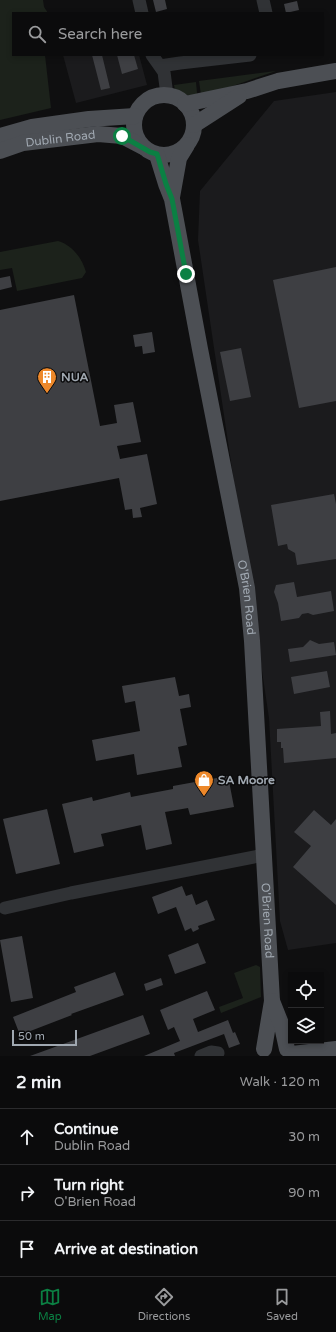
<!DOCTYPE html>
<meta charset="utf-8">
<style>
body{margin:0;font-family:"Varela Round",sans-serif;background:#141415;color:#f1f3f6}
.controls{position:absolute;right:12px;bottom:12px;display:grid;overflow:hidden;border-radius:0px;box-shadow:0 2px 6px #0003}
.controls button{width:36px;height:36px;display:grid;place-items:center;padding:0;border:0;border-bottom:1px solid #2b2b2d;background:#0b0b0c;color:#f1f3f6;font:20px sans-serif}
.scale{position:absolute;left:12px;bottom:10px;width:65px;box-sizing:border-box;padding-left:4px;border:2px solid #a0a8b1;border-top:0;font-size:11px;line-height:14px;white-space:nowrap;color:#a0a8b1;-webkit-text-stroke:3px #0a0a0b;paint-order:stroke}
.stop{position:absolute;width:12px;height:12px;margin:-9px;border:3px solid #0b8043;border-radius:50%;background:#fff}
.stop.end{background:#0b8043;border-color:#fff;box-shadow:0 1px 4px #0008}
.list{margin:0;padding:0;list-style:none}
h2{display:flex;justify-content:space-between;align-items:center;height:52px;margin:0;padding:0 16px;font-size:17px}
h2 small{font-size:13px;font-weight:400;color:#9a9b9d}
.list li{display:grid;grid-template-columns:26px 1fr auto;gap:12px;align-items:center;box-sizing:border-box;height:56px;padding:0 16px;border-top:1px solid #2b2b2d}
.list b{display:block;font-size:15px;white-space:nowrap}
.list p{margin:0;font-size:13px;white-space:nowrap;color:#9a9b9d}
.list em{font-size:13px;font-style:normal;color:#9a9b9d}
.icon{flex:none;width:22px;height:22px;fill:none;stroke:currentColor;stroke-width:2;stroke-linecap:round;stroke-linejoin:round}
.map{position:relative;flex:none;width:336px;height:1056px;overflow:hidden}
.search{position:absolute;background:#0b0b0c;box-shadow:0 2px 6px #0003;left:12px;right:12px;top:12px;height:44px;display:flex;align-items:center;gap:10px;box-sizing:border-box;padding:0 14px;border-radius:0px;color:#9a9b9d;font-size:15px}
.sheet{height:220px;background:#0b0b0c}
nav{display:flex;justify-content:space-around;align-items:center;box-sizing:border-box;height:56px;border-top:1px solid #2b2b2d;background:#0b0b0c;font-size:11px;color:#9a9b9d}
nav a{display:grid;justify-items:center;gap:2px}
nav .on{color:#0b8043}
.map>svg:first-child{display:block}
.built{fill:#1b1b1d}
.green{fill:#1c221b}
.building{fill:#3e3f43}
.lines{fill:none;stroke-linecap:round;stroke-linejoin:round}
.minor{stroke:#303235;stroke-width:13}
.major{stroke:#4c4f54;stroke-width:16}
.route{stroke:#0b8043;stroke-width:5}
.labels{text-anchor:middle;stroke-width:3;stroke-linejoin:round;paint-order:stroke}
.street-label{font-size:12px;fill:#a0a8b1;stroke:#0a0a0b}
.poi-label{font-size:12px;font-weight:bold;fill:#a0a8b1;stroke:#0a0a0b;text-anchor:start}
</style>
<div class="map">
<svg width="336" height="1056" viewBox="0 0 336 1056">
<rect width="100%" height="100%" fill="#0f0f10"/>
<path class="built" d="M63,55H139L147,85L76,103Z
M336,92V943L288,950L280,921L269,718L198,240L200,191L274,101Z"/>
<path class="green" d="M0,0H43L44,7L48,13H13V55H45L51,108L0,120Z
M276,71C251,79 226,90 201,95L199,81Z
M196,82L197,93L196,96L183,95L175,90L174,85Z
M58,241C72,245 82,258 86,272L82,278L17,291L12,268L0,270V252Z
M256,965L260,967L261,997L221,1013L219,1007L243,998L234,973Z"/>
<path class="building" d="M153,0H165L167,9L156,12Z
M297,1L299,10L286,13L284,4Z
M92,55H102L110,88L101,90Z
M117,55H134L138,69L122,74Z
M336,267V401L299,408L273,280Z
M10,276L12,287L0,290V278Z
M74,295L100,426L117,423L114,405L133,402L141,442L117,446L120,459L147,454L157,504L140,508L142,517L133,518L132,509L125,510L119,478L0,501V310Z
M152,332L155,352L143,354L142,346L135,347L133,335Z
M241,348L251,397L230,401L220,352Z
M334,494L336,504V559L297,565L295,553L288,549L287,544L278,546L271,505Z
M294,582L297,597L331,591L334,611L313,615L308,613L302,614L299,618L281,621L278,603L274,592L276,585Z
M310,640L319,644L334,642L336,655L290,662L288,649L303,647Z
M327,671L330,687L294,694L291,677Z
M175,677L179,696L189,694L191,707L180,709L187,745L178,747L182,767L137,775L134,754L96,761L92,740L140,731L135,701L125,703L122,686Z
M330,711L331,734L336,733V758L284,763L283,748H281V742H277V729L321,726L320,712Z
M228,776L234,807L190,815L188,808L165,812L172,844L146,850L141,825L101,834L104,846L74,853L62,804L92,797L93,801L130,792L131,797L173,789V786Z
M47,809L60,864L16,874L3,819Z
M314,810L331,825L336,819V905L293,867L311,846L294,832Z
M182,886L186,896L192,894L196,905L207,900L215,920L198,926L199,929L193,932L191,928L185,931L176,907L158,914L152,897Z
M22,936L33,998L11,1002L0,940Z
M198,943L206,963L175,974L168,955Z
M115,972L124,995L71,1014L72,1015L20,1035L13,1017L76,992L74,987Z
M161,978L163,985L146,991L144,984Z
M207,991L215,1010L193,1019L198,1032L228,1020L233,1033L235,1032L240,1044L229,1048L224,1034L174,1053L175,1056H144L180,1041L174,1027L168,1030L160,1010Z
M143,1015L150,1034L90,1056H30Z"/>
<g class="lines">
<path class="minor" d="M139,0L142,13
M263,0L266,13
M152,55L164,72L167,95
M160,66L180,63L250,55
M5,908L71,893L264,855
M201,1056L211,1052L218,1053"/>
<g class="major">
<circle cx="164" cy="125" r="30"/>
<path d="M185,104L247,91L278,81L336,71"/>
<path d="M194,125L239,96"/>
<path d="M0,136L32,127L89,119L135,116"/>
<path id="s1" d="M0,151L23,143L98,134L122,136L143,147"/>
<path id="s2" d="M157,155L166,184L172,199L200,349L247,588L252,641L272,1001L264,1049"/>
<path d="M172,197L179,158L187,145"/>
<path d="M272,1001L282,1026L287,1049"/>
<path d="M292,1054L336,1049"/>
</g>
</g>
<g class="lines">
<path class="route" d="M122,136L150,152L157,154L166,184L172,199L186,274"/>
</g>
<defs>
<symbol id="building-pin" viewBox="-11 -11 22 30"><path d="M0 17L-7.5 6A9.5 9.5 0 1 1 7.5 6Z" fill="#ed882a" stroke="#0a0a0b"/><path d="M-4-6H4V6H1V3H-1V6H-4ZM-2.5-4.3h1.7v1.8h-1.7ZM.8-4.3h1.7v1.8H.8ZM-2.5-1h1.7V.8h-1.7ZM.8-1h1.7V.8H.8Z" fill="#fff"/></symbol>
<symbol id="shop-pin" viewBox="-11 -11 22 30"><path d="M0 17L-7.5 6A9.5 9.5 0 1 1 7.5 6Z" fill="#ed882a" stroke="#0a0a0b"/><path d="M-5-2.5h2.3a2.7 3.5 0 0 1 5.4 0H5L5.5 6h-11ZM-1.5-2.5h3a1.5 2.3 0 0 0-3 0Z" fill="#fff"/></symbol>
</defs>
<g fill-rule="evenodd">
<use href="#building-pin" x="36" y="366" width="22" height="30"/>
<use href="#shop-pin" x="193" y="769" width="22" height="30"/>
</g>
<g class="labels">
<g class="street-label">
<text dy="4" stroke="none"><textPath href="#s1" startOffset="62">Dublin Road</textPath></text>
<text dy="4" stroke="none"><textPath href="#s2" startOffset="452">O'Brien Road</textPath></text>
<text dy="4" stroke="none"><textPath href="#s2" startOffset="776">O'Brien Road</textPath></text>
</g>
<g class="poi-label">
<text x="61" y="381">NUA</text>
<text x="218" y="784">SA Moore</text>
</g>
</g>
</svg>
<div class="controls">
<button><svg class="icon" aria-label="locate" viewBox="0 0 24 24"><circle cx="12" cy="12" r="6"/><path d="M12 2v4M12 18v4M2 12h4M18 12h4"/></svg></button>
<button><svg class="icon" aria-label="layers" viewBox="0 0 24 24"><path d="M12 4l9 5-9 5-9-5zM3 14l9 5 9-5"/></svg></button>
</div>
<div class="scale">50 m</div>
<div class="stop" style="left:122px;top:136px"></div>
<div class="stop end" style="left:186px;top:274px"></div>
<div class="search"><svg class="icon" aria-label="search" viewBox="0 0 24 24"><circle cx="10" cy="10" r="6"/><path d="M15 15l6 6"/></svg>Search here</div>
</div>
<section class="sheet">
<h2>2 min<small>Walk · 120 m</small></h2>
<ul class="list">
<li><svg class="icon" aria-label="ahead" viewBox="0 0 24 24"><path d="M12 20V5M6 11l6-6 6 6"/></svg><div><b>Continue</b><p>Dublin Road</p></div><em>30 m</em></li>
<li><svg class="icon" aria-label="right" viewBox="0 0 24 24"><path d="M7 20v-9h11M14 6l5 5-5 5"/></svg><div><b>Turn right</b><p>O'Brien Road</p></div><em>90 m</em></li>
<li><svg class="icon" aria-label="arrive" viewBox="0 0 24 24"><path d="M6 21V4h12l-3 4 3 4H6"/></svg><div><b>Arrive at destination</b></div></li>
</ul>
</section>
<nav>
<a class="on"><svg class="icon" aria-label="map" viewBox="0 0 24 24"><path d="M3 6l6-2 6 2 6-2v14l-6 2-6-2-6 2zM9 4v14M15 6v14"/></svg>Map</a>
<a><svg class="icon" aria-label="directions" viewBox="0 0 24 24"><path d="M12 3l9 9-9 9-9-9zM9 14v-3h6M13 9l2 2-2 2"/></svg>Directions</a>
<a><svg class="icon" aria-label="saved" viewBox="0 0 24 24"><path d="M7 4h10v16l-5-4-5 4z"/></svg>Saved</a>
</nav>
